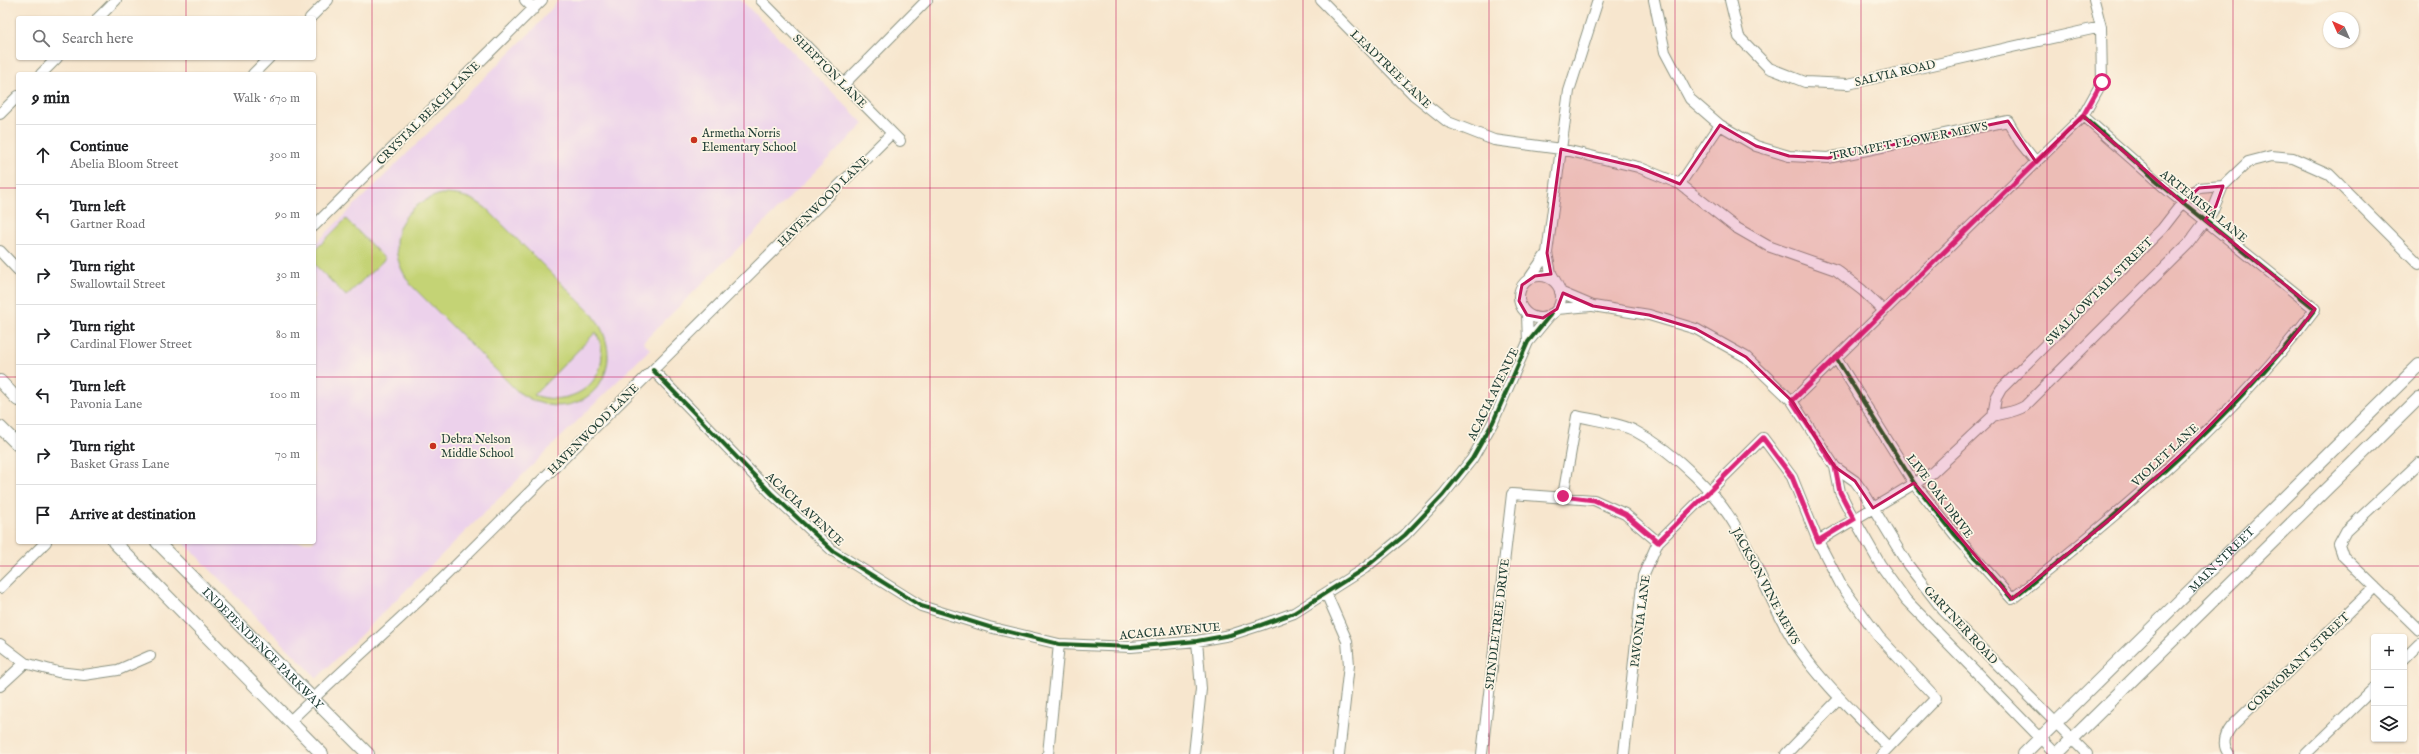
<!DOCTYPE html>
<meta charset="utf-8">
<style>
body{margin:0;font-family:"IM FELL English",serif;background:#f6f6f6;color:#202124}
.controls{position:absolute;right:12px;bottom:12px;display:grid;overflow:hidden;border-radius:4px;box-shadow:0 1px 3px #0004}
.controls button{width:36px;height:36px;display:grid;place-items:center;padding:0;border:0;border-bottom:1px solid #e0e0e0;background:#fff;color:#202124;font:20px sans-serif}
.compass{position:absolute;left:2323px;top:12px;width:36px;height:36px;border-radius:50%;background:#fff;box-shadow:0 1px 3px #0004;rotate:315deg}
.stop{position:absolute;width:12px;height:12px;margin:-9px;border:3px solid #db2777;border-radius:50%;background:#fff}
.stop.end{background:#db2777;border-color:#fff;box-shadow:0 1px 4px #0008}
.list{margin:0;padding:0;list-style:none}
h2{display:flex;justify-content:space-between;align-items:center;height:52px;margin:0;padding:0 16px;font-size:17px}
h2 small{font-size:13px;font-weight:400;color:#757577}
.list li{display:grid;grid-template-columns:26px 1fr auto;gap:12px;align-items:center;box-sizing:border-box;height:60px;padding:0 16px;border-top:1px solid #e0e0e0}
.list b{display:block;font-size:15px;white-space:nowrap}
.list p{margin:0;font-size:13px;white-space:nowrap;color:#757577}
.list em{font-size:13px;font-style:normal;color:#757577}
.icon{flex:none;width:22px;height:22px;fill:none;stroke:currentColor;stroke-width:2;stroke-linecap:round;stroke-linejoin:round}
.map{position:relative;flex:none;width:2419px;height:754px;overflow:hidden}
.search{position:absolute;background:#fff;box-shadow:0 1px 3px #0004;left:16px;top:16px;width:300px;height:44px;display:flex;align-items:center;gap:10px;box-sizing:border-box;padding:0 14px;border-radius:4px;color:#757577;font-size:15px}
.panel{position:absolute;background:#fff;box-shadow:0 1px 3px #0004;left:16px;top:72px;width:300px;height:472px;border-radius:4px}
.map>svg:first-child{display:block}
.built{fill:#ecd1eb}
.green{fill:#c4d375;stroke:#728854;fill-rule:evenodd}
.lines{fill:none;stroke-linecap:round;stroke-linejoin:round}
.minor-casing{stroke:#8b9281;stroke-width:12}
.major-casing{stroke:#8b9281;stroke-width:14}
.minor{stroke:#fff;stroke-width:10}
.major{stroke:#fff;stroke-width:12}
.cycleway-casing{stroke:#fcf5e5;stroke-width:6}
.cycleway{stroke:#1b5e20;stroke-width:4}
.route{stroke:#db2777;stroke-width:5}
.marked{fill:#c2185b;fill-opacity:0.2;stroke:#c2185b;stroke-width:3;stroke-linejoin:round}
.grid{fill:none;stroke:#c2185b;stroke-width:1;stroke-opacity:0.55}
.poi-dot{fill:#c8321e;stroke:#fcf5e5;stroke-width:1.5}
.labels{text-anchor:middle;stroke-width:3.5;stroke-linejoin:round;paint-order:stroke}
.street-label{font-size:12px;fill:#1f3d34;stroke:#fcf5e5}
.poi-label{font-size:12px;fill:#1f3d34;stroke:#fcf5e5;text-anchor:start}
</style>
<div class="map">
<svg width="2419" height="754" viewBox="0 0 2419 754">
<rect width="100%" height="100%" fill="#fcf5e5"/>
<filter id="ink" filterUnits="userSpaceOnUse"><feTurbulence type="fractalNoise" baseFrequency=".025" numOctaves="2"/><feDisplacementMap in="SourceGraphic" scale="8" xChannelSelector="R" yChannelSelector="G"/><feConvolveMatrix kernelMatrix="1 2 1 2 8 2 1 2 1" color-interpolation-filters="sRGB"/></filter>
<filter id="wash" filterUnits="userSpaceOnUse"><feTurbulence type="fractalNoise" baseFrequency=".012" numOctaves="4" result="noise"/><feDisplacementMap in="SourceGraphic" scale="16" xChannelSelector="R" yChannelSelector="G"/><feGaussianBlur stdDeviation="0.9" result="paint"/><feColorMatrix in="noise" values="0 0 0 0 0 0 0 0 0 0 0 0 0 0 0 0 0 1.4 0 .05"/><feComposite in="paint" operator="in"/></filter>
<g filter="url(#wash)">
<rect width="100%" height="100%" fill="#f7e6ce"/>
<path class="built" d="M559,0H741L864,124L643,342L650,349L317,678L183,542H314V245L533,30Z"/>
<path class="green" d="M441,194C460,194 472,197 487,209L593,315C637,373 576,435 517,391L411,285C383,247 395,208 441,194ZM596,332C617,375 577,410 534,395Z
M346,219L385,259L346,296L314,264V251Z"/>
</g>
<g filter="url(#ink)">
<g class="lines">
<defs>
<path id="minor" d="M525,0L534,9
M761,0L900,141
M1321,0L1414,95L1448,122L1494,140L1561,149L1638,167L1680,184L1735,227L1768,246L1836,270L1862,290L1884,311
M1654,0L1665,52L1690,99L1720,125L1756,146L1789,156L1828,158L2008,121L2020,142L2036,162
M1730,0L1739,37L1769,68L1805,82L1848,84L2101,27
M98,18L116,0
M310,18L328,0
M41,74L57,58
M253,74L269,58
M844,84L927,0
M0,114L18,96
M1680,184L1720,125
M314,226L542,0
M0,251L18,270
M1519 297a21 21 0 1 1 42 0a21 21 0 1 1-42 0Z
M1529,279L1547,253
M1557,284L1551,273L1547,253L1561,149L1569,91L1598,0
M1560,292L1593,306L1649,315L1696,329L1746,357L1792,401L1835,467L1840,492L1849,510L1880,564L1906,600L2056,754
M1557,309L1591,306
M1527,315L1528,342
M1836,358L1914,483L1955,535L2012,599C2118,515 2234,418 2315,309L2165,188L2083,116
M653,370L771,493L833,551L921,606L989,627L1059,644L1131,647L1197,641L1230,635L1261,625L1294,613L1365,568L1405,535L1443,495L1472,459L1493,422L1528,342L1551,314
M1792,401L2083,116L2102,82L2101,27L2094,0
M1993,416L1996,398L2001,389L2162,229L2190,193L2199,188L2223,186
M2419,463L2346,531L2339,544L2343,556L2419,630
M1835,467L1855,481L1866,496L1908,565L1943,610L2087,754
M1563,496L1577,416C1593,420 1620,423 1635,431C1675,452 1720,495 1741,536C1761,572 1774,612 1797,646C1823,684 1857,715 1888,747
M1818,541L1932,473L1993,416C2005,412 2014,413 2025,406L2188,244L2212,212L2223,186L2248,162L2271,156L2293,158L2329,174L2419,264
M0,588L46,542
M1326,593L1347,641L1349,665L1339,754
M0,644L25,663L58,672L84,675L118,670L150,656
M2404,659L2419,644
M0,686L25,663
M290,721C340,672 393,626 443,578L892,133
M1048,754L1059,644
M1194,754L1201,689L1197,641
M1482,754L1512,494L1594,500L1625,514L1658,542
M1624,754L1643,576L1658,542L1763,438L1792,477L1818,541L1841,585L1879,637L1936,698L1882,754
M1786,754L1840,698
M2229,754C2221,744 2225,735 2232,726L2375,587
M2306,754L2374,688"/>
<g id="major">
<path d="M0,381L18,400"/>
<path d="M0,427L18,445"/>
<path d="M114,542L322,754"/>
<path id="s1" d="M157,542L368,754"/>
<path id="s2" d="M2024,754L2419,365"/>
<path d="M2057,754L2419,398"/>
</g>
</defs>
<use href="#minor" class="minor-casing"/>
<use href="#major" class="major-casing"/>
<use href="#minor" class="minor"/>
<use href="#major" class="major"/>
<defs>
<path id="cycleway" d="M1836,358L1914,483L1955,535L2012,599C2118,515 2234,418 2315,309L2165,188L2083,116
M653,370L771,493L833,551L921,606L989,627L1059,644L1131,647L1197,641L1230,635L1261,625L1294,613L1365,568L1405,535L1443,495L1472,459L1493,422L1528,342L1551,314"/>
</defs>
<use href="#cycleway" class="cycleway-casing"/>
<use href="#cycleway" class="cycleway"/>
</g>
</g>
<g class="lines" filter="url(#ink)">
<path class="route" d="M1563,496L1594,500L1625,514L1658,542L1763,438L1792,477L1818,541L1854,519L1840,492L1835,467L1792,401L2083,116L2102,82"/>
</g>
<path class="marked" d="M2083,116L2183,203L2199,188L2223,186L2216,206L2205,220L2315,309L2285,348L2187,449L2114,516L2012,599L1914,483L1873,508L1855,481L1835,467L1792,401L1746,357L1696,329L1649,315L1593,306L1563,293L1557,309L1543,318L1527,315L1519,301L1522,285L1535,276L1551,274L1547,253L1561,149L1638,167L1680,184L1720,125L1756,146L1789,156L1828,158L2008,121L2036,162Z"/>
<path class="grid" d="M186,0V18M372,0V754M558,0V754M744,0V754M930,0V754M1116,0V754M1303,0V754M1489,0V754M1675,0V754M1861,0V754M2047,0V754M2233,0V754M186,58V74M0,188H18M314,188H2419M0,377H18M314,377H2419M186,542V754M0,566H2419"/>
<g class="poi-dot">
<circle cx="694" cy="140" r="4"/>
<circle cx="433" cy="446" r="4"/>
</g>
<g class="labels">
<g class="street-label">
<text transform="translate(1391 69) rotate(44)" y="4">LEADTREE LANE</text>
<text transform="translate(830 71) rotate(45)" y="4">SHEPTON LANE</text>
<text transform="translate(1895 73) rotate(-13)" y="4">SALVIA ROAD</text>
<text transform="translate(428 113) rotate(-45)" y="4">CRYSTAL BEACH LANE</text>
<text transform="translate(1909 141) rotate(-11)" y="4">TRUMPET FLOWER MEWS</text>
<text transform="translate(823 201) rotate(-45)" y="4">HAVENWOOD LANE</text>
<text transform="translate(2204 206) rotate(39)" y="4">ARTEMISIA LANE</text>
<text transform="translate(2099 291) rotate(-45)" y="4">SWALLOWTAIL STREET</text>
<text transform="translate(1493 394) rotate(-64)" y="4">ACACIA AVENUE</text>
<text transform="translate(593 429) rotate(-45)" y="4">HAVENWOOD LANE</text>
<text transform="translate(2165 455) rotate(-43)" y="4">VIOLET LANE</text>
<text transform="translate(1940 496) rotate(53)" y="4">LIVE OAK DRIVE</text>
<text transform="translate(805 509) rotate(43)" y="4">ACACIA AVENUE</text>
<text dy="4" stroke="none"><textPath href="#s2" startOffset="277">MAIN STREET</textPath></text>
<text transform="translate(1766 586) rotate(62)" y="4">JACKSON VINE MEWS</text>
<text transform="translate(1640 621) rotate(-83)" y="4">PAVONIA LANE</text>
<text transform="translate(1497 624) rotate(-83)" y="4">SPINDLETREE DRIVE</text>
<text transform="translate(1961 625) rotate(47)" y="4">GARTNER ROAD</text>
<text transform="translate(1170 631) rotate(-5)" y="4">ACACIA AVENUE</text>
<text dy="4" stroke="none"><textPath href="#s1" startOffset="150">INDEPENDENCE PARKWAY</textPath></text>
<text transform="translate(2298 662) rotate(-44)" y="4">CORMORANT STREET</text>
</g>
<g class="poi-label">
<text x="702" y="137">Armetha Norris<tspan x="702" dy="14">Elementary School</tspan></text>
<text x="441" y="443">Debra Nelson<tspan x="441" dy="14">Middle School</tspan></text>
</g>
</g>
</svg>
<div class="controls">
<button>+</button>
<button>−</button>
<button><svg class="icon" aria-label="layers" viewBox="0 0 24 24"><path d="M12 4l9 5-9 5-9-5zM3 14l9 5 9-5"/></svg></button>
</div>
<svg class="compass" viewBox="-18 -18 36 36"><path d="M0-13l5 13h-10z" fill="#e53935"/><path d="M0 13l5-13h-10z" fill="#757577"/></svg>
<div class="stop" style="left:2102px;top:82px"></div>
<div class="stop end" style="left:1563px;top:496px"></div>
<div class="search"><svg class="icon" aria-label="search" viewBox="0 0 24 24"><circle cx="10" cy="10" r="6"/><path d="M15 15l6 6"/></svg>Search here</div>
<section class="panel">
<h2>9 min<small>Walk · 670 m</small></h2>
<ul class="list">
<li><svg class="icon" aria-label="ahead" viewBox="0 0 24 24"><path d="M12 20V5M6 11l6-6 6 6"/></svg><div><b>Continue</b><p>Abelia Bloom Street</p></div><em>300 m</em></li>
<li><svg class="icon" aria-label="left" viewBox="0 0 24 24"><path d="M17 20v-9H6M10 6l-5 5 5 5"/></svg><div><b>Turn left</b><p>Gartner Road</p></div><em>90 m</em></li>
<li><svg class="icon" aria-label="right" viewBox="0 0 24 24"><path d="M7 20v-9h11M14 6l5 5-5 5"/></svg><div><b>Turn right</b><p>Swallowtail Street</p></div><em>30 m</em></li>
<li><svg class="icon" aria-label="right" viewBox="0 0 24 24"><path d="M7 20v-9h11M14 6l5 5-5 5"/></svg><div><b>Turn right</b><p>Cardinal Flower Street</p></div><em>80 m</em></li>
<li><svg class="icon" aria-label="left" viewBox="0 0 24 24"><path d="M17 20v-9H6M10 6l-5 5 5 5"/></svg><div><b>Turn left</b><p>Pavonia Lane</p></div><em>100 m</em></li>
<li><svg class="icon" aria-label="right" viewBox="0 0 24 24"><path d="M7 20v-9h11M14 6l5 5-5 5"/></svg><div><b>Turn right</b><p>Basket Grass Lane</p></div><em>70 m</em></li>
<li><svg class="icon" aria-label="arrive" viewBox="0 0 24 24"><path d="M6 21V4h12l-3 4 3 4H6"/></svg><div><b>Arrive at destination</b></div></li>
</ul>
</section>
</div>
